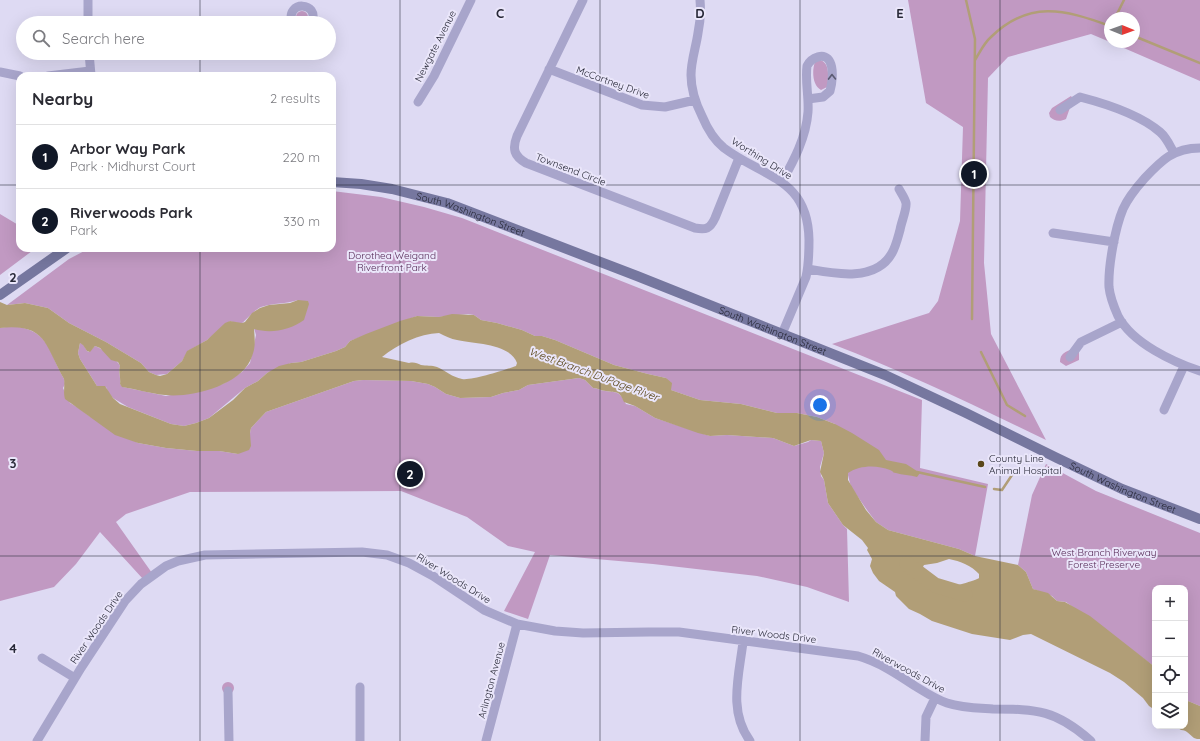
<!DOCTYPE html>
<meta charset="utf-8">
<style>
body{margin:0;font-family:Quicksand,sans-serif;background:#f2f2f3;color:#2b2b33}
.controls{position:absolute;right:12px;bottom:12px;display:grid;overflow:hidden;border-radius:8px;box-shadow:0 4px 16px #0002}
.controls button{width:36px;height:36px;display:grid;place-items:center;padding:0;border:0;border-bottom:1px solid #e1e1e2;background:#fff;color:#2b2b33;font:20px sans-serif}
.compass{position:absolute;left:1104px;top:12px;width:36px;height:36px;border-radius:50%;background:#fff;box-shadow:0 4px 16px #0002;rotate:91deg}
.you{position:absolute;left:820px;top:405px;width:14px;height:14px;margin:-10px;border:3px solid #fff;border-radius:50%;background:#1a73e8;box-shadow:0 0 0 6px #1a73e833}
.badge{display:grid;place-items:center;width:26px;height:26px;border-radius:50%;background:#111827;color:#fff;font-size:13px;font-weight:700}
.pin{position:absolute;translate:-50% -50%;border:2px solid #fff;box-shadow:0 1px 4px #0006}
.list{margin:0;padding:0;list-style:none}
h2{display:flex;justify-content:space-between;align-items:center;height:52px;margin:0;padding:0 16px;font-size:17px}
h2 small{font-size:13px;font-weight:400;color:#7c7c81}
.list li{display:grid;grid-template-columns:26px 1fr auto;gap:12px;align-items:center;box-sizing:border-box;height:64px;padding:0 16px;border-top:1px solid #e1e1e2}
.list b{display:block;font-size:15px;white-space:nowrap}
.list p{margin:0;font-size:13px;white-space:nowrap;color:#7c7c81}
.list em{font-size:13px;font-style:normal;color:#7c7c81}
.icon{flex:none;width:22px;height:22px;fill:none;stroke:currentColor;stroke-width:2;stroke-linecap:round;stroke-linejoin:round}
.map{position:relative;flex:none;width:1200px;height:741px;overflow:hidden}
.search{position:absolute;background:#fff;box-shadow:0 4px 16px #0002;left:16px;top:16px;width:320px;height:44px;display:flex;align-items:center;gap:10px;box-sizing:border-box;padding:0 14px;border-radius:22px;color:#7c7c81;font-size:15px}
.panel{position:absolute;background:#fff;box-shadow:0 4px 16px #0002;left:16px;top:72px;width:320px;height:180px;border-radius:12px}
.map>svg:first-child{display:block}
.green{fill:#c199c2}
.water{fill:#b19e77;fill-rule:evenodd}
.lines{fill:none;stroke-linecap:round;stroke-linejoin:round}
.stream{stroke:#b19e77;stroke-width:2.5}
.river{stroke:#b19e77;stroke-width:15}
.street{stroke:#a8a5cb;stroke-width:9}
.secondary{stroke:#76779f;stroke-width:10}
.oneway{stroke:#5b5a72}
.grid{fill:none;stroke:#272837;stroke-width:1;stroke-opacity:0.55}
.poi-dot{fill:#5a471a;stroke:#eae6fa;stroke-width:1.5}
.labels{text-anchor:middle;stroke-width:4;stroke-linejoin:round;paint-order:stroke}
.street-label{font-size:10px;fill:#272837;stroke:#eae6fa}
.park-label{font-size:10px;fill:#562956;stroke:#eae6fa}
.poi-label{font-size:10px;fill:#272837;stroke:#eae6fa;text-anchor:start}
.water-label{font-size:11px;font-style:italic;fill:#5a471a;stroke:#eae6fa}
.grid-label{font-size:13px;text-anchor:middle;font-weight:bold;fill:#272837;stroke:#eae6fa;stroke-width:4;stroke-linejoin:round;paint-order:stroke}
</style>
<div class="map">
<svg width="1200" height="741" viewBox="0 0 1200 741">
<rect width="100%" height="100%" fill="#dedaf3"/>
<path class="green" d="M908,0H1200V81L1110,42H1134V18H1110V42L1091,34L1008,57L988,78L984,263L991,334L1046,440C976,406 905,372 832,344L929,313L938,301L960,221L963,127L926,103Z
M296 17a6 6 0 1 1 12 0a6 6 0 1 1-12 0Z
M820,60C830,63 828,76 828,84L827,87L821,90C812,85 812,70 815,62Z
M1071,96L1073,99L1066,119C1060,122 1054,121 1050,117L1049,113L1052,108Z
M332,191L381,197L424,207L462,218L922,400L920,468L988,484L975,556L959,549L888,530L876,522L867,510L851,487L835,424L817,417L797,413H777L741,404L700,400L671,390L666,378L648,374L614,365L555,340L542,336H535L522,330L497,323L481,320L474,315L468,314L439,317L417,316L350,341L345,347L336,351L301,362L291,363L267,373L258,381L245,388L209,418L196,423L184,426L171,424L128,407L113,398L108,392L106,387L97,386L80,359L78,353L80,343L83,344L87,351L89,352L95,346C101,348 118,360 120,366C118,372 121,378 120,384L123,387L166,396L223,384L242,372L250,363L256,335L254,328L298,300C286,304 273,303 261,307C254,310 243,323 242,323C239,324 233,322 230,321L207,340L188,351L182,361L167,374L156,375L149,372L141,363L106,342L69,323L48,308L25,303L7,305L69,259L90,248H332Z
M0,214L20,226V248H36L0,275Z
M12,326C50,330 48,351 64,379L65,384L63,388L70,403L80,409L89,416L138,443L166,448L197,451H219L238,454L250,433L251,428L266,412L354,381L363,380L411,381L428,384L435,387L446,394L460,398L491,397L503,393L519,390L528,385L579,378L585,380L593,388C598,388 601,391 605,391C619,393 619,391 626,404L635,406L655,418L710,436L727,435L773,438L794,446L808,442L811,440L821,441L824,453L820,467L821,476L824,480L828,503L843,525L847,529L849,602L807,587L757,576L653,564L550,555L528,619L504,611L535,552L508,546L467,517L401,491L190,492L126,514L116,522L152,573L143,579L100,532L76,564L54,587L0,601V328Z
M1072,349L1079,351V360L1066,366L1060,362C1060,353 1066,352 1072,349Z
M1046,464L1096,491L1200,533V706L1188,701L1185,698V588H1155V667L1066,602L1057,601L1052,596L1033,589L1026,572L1018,565L1032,495Z
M222 688a6 6 0 1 1 12 0a6 6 0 1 1-12 0Z"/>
<path class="water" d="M298,300L308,301L309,304L304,320C290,330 271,334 254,329C255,341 256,349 250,361C238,386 190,398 165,395C151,394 137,389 122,387L120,384C121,378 118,371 120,366L118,362L111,360L100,348L95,346L90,352L87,351L83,345L80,343L78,353L80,359L97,386H105L113,398L120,404L171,424L184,426L196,423L209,418L233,400L245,388L258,381L267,373L279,366L291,363L301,362L336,351L345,347L350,341L366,334L400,321L417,316L439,317L452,314L474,315L481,320L497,323L522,330L535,336H542L555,340L614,365L648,374L666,378L672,383L671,390L700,400L741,404L777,413H797L817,417L835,424L852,433L879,450L886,460L906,464L920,473L917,477C910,475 902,475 896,473C891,472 895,472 890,470C877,465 860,465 848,473V480L866,510L876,522L888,530L959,549L975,556L1018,565L1026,572L1033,589L1048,593L1057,601L1065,602L1090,616L1155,667V710L1149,706L1143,698L1124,682L1110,673L1031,634L1023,635L1010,640L972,634L932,621L920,614L909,609L896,596L895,592L879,581L873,573L870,566L872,559L867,550L868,548L862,540L843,525L828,503L824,480L820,472L824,453L821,441L811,440L794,446L773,438L727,435L710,436L698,433L655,418L635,406L624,402C619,390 617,393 606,391C601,391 598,388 593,388L585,380L579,378L528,385L519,390L503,393L491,397L460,398L446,394L435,387L428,384L411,381L363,380L354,381L266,412L251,428L250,433L251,446L249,450L238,454L219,451H197L166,448L138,443L115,435L65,399C63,392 65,386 64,379C45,346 47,323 0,328V302L7,305L25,303L48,308L69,323L106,342L141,363L149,372L156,375L160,376L167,374L182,361L187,351L207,340L225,323L230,321L242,323L245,322L252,313L260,308L269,305L290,303ZM439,333C445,336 451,339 457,340C473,344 510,343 517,363L516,366C505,370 471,381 462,379C452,377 446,371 437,367C432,365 426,366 421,365C417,363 414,362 409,363L382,357C398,344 419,334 439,333ZM949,559C960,561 972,566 979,574V578C977,580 949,588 946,588C935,589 916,576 924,565L937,563Z
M1185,698L1188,701L1200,706V739C1198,739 1196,739 1194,738C1190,735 1187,730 1181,730L1175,726H1185Z"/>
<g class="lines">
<path class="stream" d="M966,0L975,39L972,319
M1115,18L1124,0
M1134,36L1200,63
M975,60C980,52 984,43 991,37C1029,0 1064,9 1110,26
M981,352L1007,405L1025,416
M917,472L985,487
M994,489L1002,490L1012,475"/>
<path class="river" d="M907,564L935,585L965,594"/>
<path class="street" d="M583,0L517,136C512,149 514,156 526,163L695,228C706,230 710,229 715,218L739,158
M700,0C701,11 700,23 698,33C696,47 691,61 691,75C691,90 696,104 702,116C707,128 714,140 724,148C764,178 808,178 809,240C809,253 809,264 806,277L782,334
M88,23V0
M292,23C285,0 320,1 312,23
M89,53L91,75
M549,69L642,105L665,107L695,100
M0,72L20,76
M48,76L90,71
M418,102L434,76L471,0
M1060,110L1080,97C1107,104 1139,114 1160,132C1167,138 1170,146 1174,153
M1200,148C1173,148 1161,161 1144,179C1136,188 1128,198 1123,209C1115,228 1108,267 1109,287C1110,297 1114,307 1118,316C1132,343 1173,362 1200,371
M782,182C794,160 806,138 808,112C809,97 805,81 807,66C811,58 825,51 830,62C834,70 832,84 830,91L823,97L808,99
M1053,233L1114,242
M808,269C835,274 876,282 892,253C896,246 898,237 900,230C901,223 907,209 906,203C905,198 901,193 899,189
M1070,357L1081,342L1122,322
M1164,410L1184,366
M743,642C739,676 728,711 750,741
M42,658L75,678
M360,687V741
M228,691L229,741
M37,741L81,668L125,601L141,584L166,566L178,561L205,555L362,552L387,555L409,563L433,576L484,610L517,624L555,631L583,633L649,632H679L858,656C879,662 897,674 915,686C925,692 935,699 947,703C962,708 977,708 993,709C1037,709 1056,710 1091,741
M486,741L517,624
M925,741L926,717L935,698"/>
<g class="secondary">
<path id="s1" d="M332,182L361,184L392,189L447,203L637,276L885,375L966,413L1057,458L1122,489L1200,519"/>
<path d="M0,295L67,248"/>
</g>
</g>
<defs><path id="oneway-chevron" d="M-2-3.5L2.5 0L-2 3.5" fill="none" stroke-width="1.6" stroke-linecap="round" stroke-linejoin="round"/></defs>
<use class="oneway" href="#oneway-chevron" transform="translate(832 77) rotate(-91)"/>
<path class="grid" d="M200,0V23M400,0V741M600,0V741M800,0V741M1000,0V741M200,53V76M0,185H20M332,185H1200M200,248V741M0,370H1200M0,556H1200"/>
<circle class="poi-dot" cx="981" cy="464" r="4"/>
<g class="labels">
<g class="street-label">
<text transform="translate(435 46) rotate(-63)" y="4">Newgate Avenue</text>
<text transform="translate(613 82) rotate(20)" y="4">McCartney Drive</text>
<text transform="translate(762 158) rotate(32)" y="4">Worthing Drive</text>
<text transform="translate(571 169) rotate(21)" y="4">Townsend Circle</text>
<text dy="4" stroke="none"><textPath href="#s1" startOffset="143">South Washington Street</textPath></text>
<text dy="4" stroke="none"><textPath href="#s1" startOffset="467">South Washington Street</textPath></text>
<text dy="4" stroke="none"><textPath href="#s1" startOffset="851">South Washington Street</textPath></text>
<text transform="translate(454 578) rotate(32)" y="4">River Woods Drive</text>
<text transform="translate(96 627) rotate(-56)" y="4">River Woods Drive</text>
<text transform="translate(774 634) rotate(7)" y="4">River Woods Drive</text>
<text transform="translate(909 670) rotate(29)" y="4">Riverwoods Drive</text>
<text transform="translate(491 680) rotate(-75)" y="4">Arlington Avenue</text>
</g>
<g class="park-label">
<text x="392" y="259">Dorothea Weigand<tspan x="392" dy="12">Riverfront Park</tspan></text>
<text x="1104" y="556">West Branch Riverway<tspan x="1104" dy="12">Forest Preserve</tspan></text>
</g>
<g class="poi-label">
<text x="989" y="462">County Line<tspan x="989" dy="12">Animal Hospital</tspan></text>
</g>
<g class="water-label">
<text transform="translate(594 374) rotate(20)" y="4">West Branch DuPage River</text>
</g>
</g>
<g class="grid-label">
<text x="500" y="18">C</text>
<text x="700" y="18">D</text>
<text x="900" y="18">E</text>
<text x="13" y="282">2</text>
<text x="13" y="468">3</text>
<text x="13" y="653">4</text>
</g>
</svg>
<div class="controls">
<button>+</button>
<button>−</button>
<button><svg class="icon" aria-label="locate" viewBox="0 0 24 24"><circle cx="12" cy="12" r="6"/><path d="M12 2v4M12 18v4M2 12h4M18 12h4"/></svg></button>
<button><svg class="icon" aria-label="layers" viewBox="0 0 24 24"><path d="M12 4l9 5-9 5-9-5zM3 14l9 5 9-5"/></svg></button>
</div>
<svg class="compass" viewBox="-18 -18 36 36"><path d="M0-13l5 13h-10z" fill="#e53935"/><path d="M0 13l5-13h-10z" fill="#7c7c81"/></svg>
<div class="you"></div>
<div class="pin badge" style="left:974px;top:174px">1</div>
<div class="pin badge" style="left:410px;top:474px">2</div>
<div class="search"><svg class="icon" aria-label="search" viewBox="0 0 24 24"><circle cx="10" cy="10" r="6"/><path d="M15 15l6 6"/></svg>Search here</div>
<section class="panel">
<h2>Nearby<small>2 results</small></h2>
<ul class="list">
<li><span class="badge">1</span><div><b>Arbor Way Park</b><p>Park · Midhurst Court</p></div><em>220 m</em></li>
<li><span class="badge">2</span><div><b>Riverwoods Park</b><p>Park</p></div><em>330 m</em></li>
</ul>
</section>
</div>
